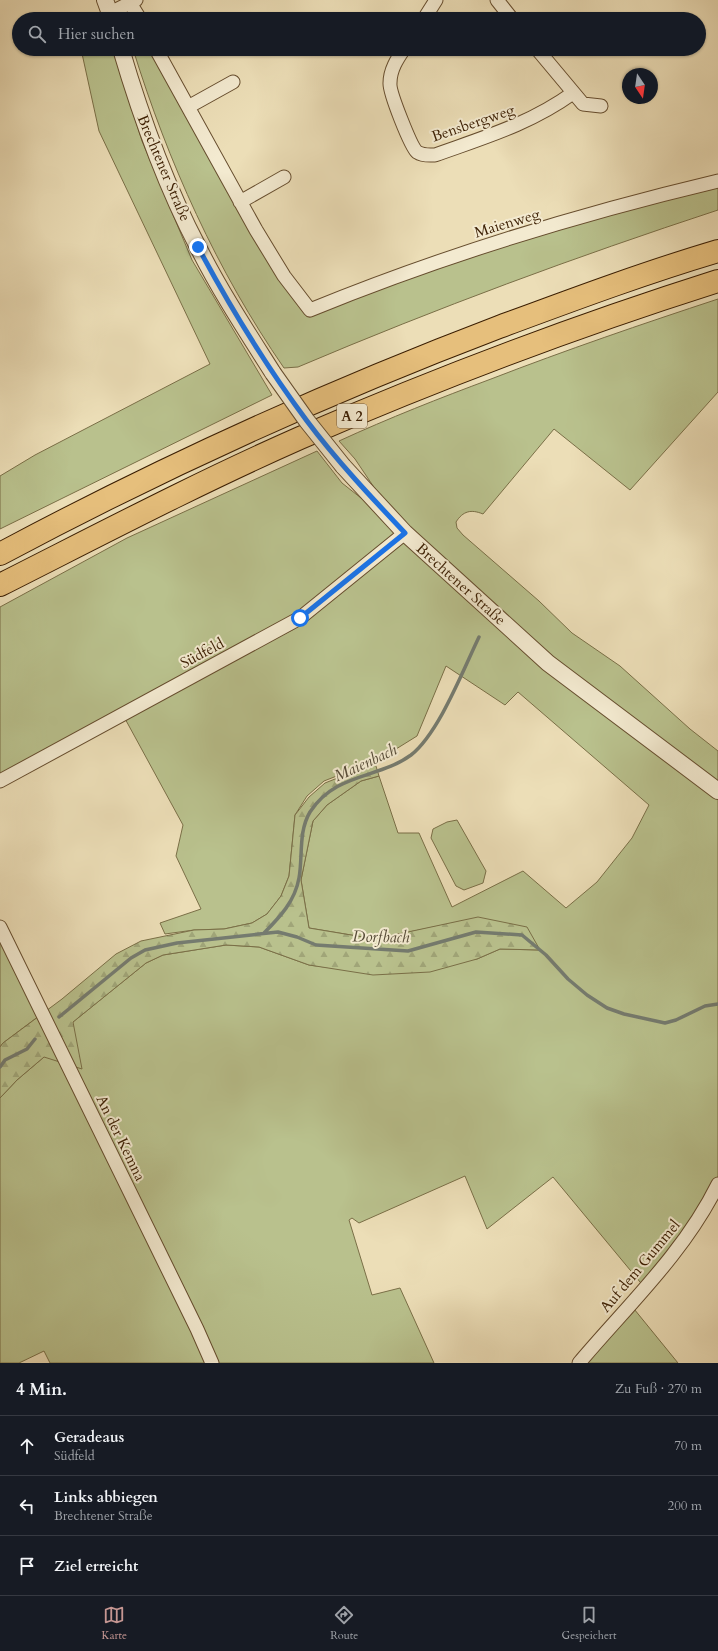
<!DOCTYPE html>
<html lang="de">
<meta charset="utf-8">
<style>
body{margin:0;font-family:Cardo,serif;background:#20242c;color:#f1f3f6}
.compass{position:absolute;left:622px;top:68px;width:36px;height:36px;border-radius:50%;background:#171b24;box-shadow:0 1px 3px #0004;rotate:167deg}
.stop{position:absolute;width:12px;height:12px;margin:-9px;border:3px solid #1a73e8;border-radius:50%;background:#fff}
.stop.end{background:#1a73e8;border-color:#fff;box-shadow:0 1px 4px #0008}
.list{margin:0;padding:0;list-style:none}
h2{display:flex;justify-content:space-between;align-items:center;height:52px;margin:0;padding:0 16px;font-size:17px}
h2 small{font-size:13px;font-weight:400;color:#9ea1a6}
.list li{display:grid;grid-template-columns:26px 1fr auto;gap:12px;align-items:center;box-sizing:border-box;height:60px;padding:0 16px;border-top:1px solid #363941}
.list b{display:block;font-size:15px;white-space:nowrap}
.list p{margin:0;font-size:13px;white-space:nowrap;color:#9ea1a6}
.list em{font-size:13px;font-style:normal;color:#9ea1a6}
.icon{flex:none;width:22px;height:22px;fill:none;stroke:currentColor;stroke-width:2;stroke-linecap:round;stroke-linejoin:round}
.map{position:relative;flex:none;width:718px;height:1363px;overflow:hidden}
.search{position:absolute;background:#171b24;box-shadow:0 1px 3px #0004;left:12px;right:12px;top:12px;height:44px;display:flex;align-items:center;gap:10px;box-sizing:border-box;padding:0 14px;border-radius:22px;color:#9ea1a6;font-size:15px}
.sheet{height:232px;background:#171b24}
nav{display:flex;justify-content:space-around;align-items:center;box-sizing:border-box;height:56px;border-top:1px solid #363941;background:#171b24;font-size:11px;color:#9ea1a6}
nav a{display:grid;justify-items:center;gap:2px}
nav .on{color:#c59692}
.map>svg:first-child{display:block}
.grass{fill:#b9c18d;stroke:#7a6f47}
.forest{fill:url(#forest-firs);stroke:#7a6f47}
.lines{fill:none;stroke-linecap:round;stroke-linejoin:round}
.stream{stroke:#757b6f;stroke-width:3.5}
.minor-casing{stroke:#664d2e;stroke-width:15}
.tertiary-casing{stroke:#664d2e;stroke-width:18}
.motorway-casing{stroke:#3a1d01;stroke-width:24}
.minor{stroke:#f3ead0;stroke-width:13}
.tertiary{stroke:#f3ead0;stroke-width:16}
.motorway{stroke:#e6bf7c;stroke-width:22}
.tertiary-bridge-casing{stroke:#664d2e;stroke-width:18;stroke-linecap:butt}
.tertiary-bridge{stroke:#f3ead0;stroke-width:16}
.route{stroke:#1a73e8;stroke-width:5}
.labels{text-anchor:middle;stroke-width:4;stroke-linejoin:round;paint-order:stroke}
.shield{fill:#f3ead0;stroke:#725a3f;stroke-width:1}
.shield-label{font-size:14px;font-weight:bold;fill:#3a1d01}
.street-label{font-size:15px;fill:#3a1d01;stroke:#f3ead0}
.water-label{font-size:16px;font-style:italic;fill:#574c38;stroke:#f3ead0}
</style>
<div class="map">
<svg width="718" height="1363" viewBox="0 0 718 1363">
<defs>
<pattern id="forest-firs" width="22" height="20" patternUnits="userSpaceOnUse"><rect width="22" height="20" fill="#b9c18d"/><path d="M5 1l3.5 6h-7zM16 11l3.5 6h-7z" fill="#a0a578"/></pattern>
</defs>
<rect width="100%" height="100%" fill="#ecdeb7"/>
<filter id="stains"><feTurbulence type="fractalNoise" baseFrequency=".005" numOctaves="4"/><feColorMatrix values="0 0 0 0 .2 0 0 0 0 .09 0 0 0 0 .02 0 0 0 .5 -.17"/></filter>
<radialGradient id="worn" r=".72"><stop offset=".6" stop-color="#630" stop-opacity="0"/><stop offset="1" stop-color="#630" stop-opacity=".3"/></radialGradient>
<path class="grass" d="M81,49H113L142,141L192,260L272,395L0,529V476L35,455L210,364L99,131Z
M133,49H156L310,310L357,291L718,181V210C575,257 437,308 298,367L284,368C217,271 168,162 133,49Z
M718,299V392L630,490L554,429L483,514C471,509 463,511 456,522L457,528L463,535L539,601L572,633L620,666L690,729L718,751V1184L645,1288L553,1177L487,1229L465,1176L359,1223L352,1218L349,1220L372,1295L400,1288L434,1363H50L44,1351L19,1363H0V1098L17,1080L44,1057L73,1022L146,963L163,955L226,945L259,947L309,965L340,969L477,959L500,949L540,950L458,922L375,939L309,928L301,880L313,821L327,805L361,781L379,776L398,833H419L452,907L523,871L566,908L597,882L632,838L649,805L518,692L505,705L446,666L417,736L380,759L324,781L307,796L295,815L289,876L281,896L267,914L252,923L224,929L194,930L165,934L160,923L201,909L176,856L183,825L123,715L296,628L398,539L298,614L0,775V607L127,538L317,451L342,483L404,532L355,459L339,441C389,418 440,398 491,379C566,350 642,324 718,299Z
M457,820L486,871L483,883L464,890L456,886L431,838L433,829L447,822Z
M0,922L43,1013L3,1043L0,1047Z
M630,1304L678,1363H579Z"/>
<path class="forest" d="M375,763L379,776L361,781L327,805L313,821L301,880L309,928L375,939L478,917L527,927L540,950L500,949L477,959L430,972L373,975L309,965L259,947L226,945L163,955L146,963L73,1022L82,1069L44,1057L17,1080L0,1098V1047L3,1043L62,999L116,954L141,941L194,930L224,929L252,923L267,914L281,896L289,876L295,815L309,797L325,783Z"/>
<g class="lines">
<path class="stream" d="M264,933C280,917 295,901 299,878C303,857 298,832 310,812C336,772 379,779 411,755C439,733 463,670 479,637
M59,1017L131,958L145,950L177,943L278,932L297,937L316,945L408,951L476,932L522,935L546,955L568,979L587,995L607,1008L624,1014L665,1023L676,1020L705,1006L718,1004
M0,1067L5,1060L27,1049L35,1039"/>
<defs>
<path id="minor" d="M497,0L512,19
M130,3L140,19
M110,13L136,0
M424,19L436,0
M156,49L256,230L284,276L310,310C442,256 579,214 718,181
M404,49C397,59 390,70 390,83C389,92 411,147 417,152C423,156 429,155 435,155C485,137 530,124 573,93
M537,49L583,104L601,106
M188,107L233,82
M240,202L284,177
M0,781L300,618L405,533
M0,927L197,1329L212,1363
M579,1363C628,1305 684,1253 718,1184"/>
<path id="tertiary" d="M105,0L112,19
M121,49C141,117 165,184 198,247C220,291 247,332 273,373
M343,466L405,533L548,663L718,791"/>
<path id="motorway" d="M0,554C161,468 328,392 499,327C572,300 644,273 718,251
M0,585C99,535 198,483 300,438C436,379 576,326 718,281"/>
</defs>
<use href="#minor" class="minor-casing"/>
<use href="#tertiary" class="tertiary-casing"/>
<use href="#motorway" class="motorway-casing"/>
<use href="#minor" class="minor"/>
<use href="#tertiary" class="tertiary"/>
<use href="#motorway" class="motorway"/>
<defs>
<path id="tertiary-bridge" d="M273,373L307,421L343,466"/>
</defs>
<use href="#tertiary-bridge" class="tertiary-bridge-casing"/>
<use href="#tertiary-bridge" class="tertiary-bridge"/>
</g>
<g class="lines">
<path class="route" d="M198,247C230,307 266,366 307,421C337,461 371,497 405,533L300,618"/>
</g>
<g class="labels">
<rect class="shield" x="337" y="404" width="30" height="24" rx="3"/>
<g class="shield-label">
<text x="352" y="421">A 2</text>
</g>
<g class="street-label">
<text transform="translate(473 123) rotate(-19)" y="5">Bensbergweg</text>
<text transform="translate(164 168) rotate(67)" y="5">Brechtener Straße</text>
<text transform="translate(507 223) rotate(-17)" y="5">Maienweg</text>
<text transform="translate(461 584) rotate(42)" y="5">Brechtener Straße</text>
<text transform="translate(202 653) rotate(-28)" y="5">Südfeld</text>
<text transform="translate(121 1138) rotate(64)" y="5">An der Kemna</text>
<text transform="translate(640 1266) rotate(-50)" y="5">Auf dem Gummel</text>
</g>
<g class="water-label">
<text transform="translate(365 762) rotate(-25)" y="6">Maienbach</text>
<text transform="translate(381 936) rotate(1)" y="6">Dorfbach</text>
</g>
</g>
<rect width="100%" height="100%" filter="url(#stains)"/>
<rect width="100%" height="100%" fill="url(#worn)"/>
</svg>
<svg class="compass" viewBox="-18 -18 36 36"><path d="M0-13l5 13h-10z" fill="#e53935"/><path d="M0 13l5-13h-10z" fill="#9ea1a6"/></svg>
<div class="stop" style="left:300px;top:618px"></div>
<div class="stop end" style="left:198px;top:247px"></div>
<div class="search"><svg class="icon" aria-label="search" viewBox="0 0 24 24"><circle cx="10" cy="10" r="6"/><path d="M15 15l6 6"/></svg>Hier suchen</div>
</div>
<section class="sheet">
<h2>4 Min.<small>Zu Fuß · 270 m</small></h2>
<ul class="list">
<li><svg class="icon" aria-label="ahead" viewBox="0 0 24 24"><path d="M12 20V5M6 11l6-6 6 6"/></svg><div><b>Geradeaus</b><p>Südfeld</p></div><em>70 m</em></li>
<li><svg class="icon" aria-label="left" viewBox="0 0 24 24"><path d="M17 20v-9H6M10 6l-5 5 5 5"/></svg><div><b>Links abbiegen</b><p>Brechtener Straße</p></div><em>200 m</em></li>
<li><svg class="icon" aria-label="arrive" viewBox="0 0 24 24"><path d="M6 21V4h12l-3 4 3 4H6"/></svg><div><b>Ziel erreicht</b></div></li>
</ul>
</section>
<nav>
<a class="on"><svg class="icon" aria-label="map" viewBox="0 0 24 24"><path d="M3 6l6-2 6 2 6-2v14l-6 2-6-2-6 2zM9 4v14M15 6v14"/></svg>Karte</a>
<a><svg class="icon" aria-label="directions" viewBox="0 0 24 24"><path d="M12 3l9 9-9 9-9-9zM9 14v-3h6M13 9l2 2-2 2"/></svg>Route</a>
<a><svg class="icon" aria-label="saved" viewBox="0 0 24 24"><path d="M7 4h10v16l-5-4-5 4z"/></svg>Gespeichert</a>
</nav>
